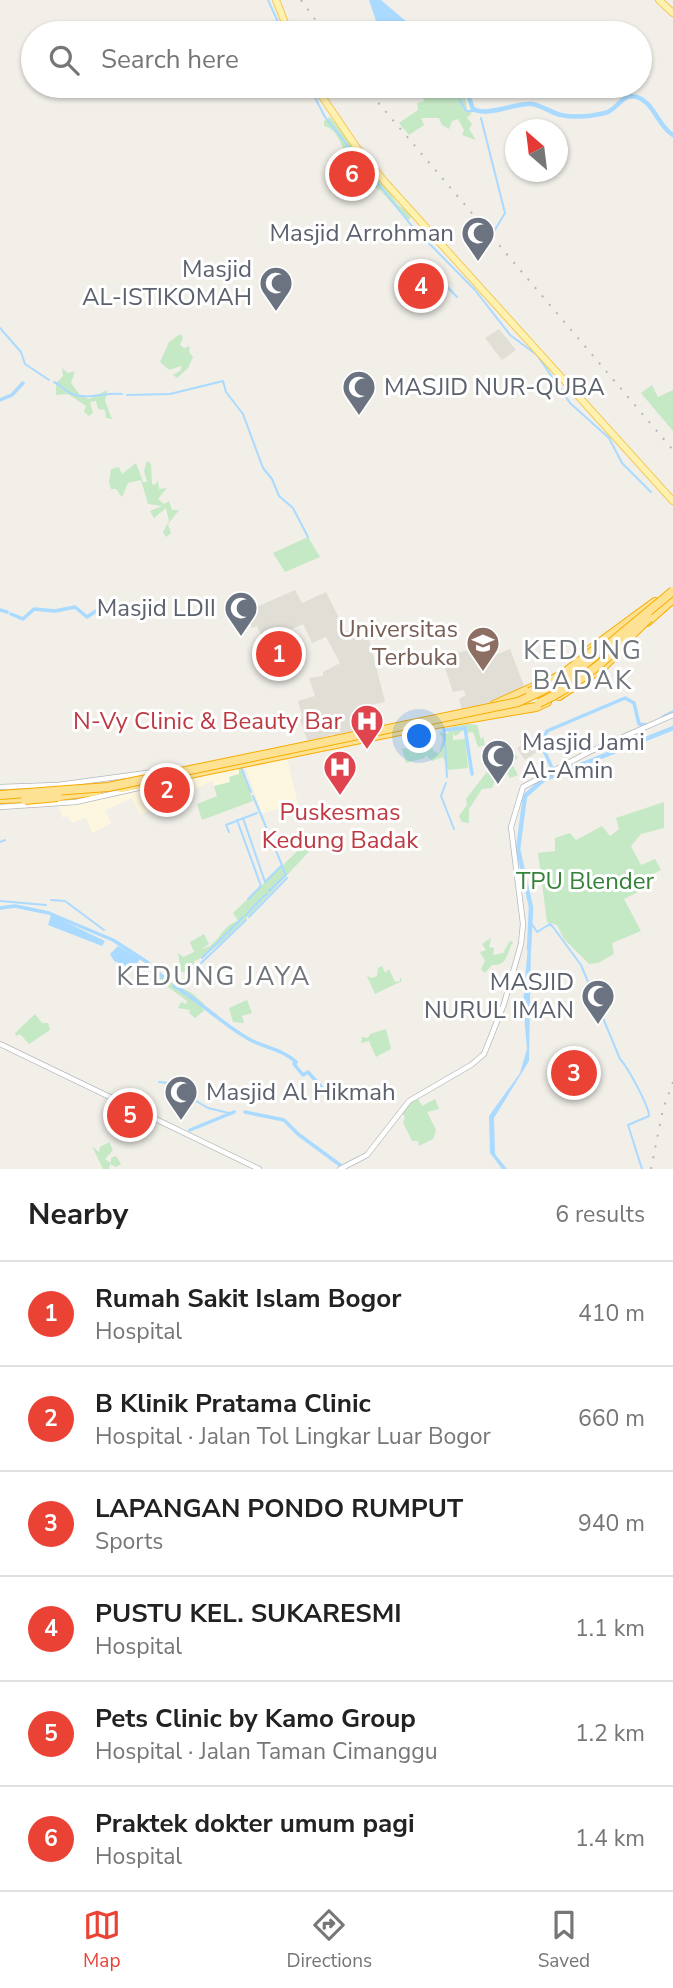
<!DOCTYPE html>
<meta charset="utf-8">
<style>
body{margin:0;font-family:"Nunito Sans",sans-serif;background:#f2f2f2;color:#222}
.compass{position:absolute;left:505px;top:119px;width:63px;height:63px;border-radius:50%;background:#fff;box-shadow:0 2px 5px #0004;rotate:332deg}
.you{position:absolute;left:420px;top:737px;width:24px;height:24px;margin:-18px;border:5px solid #fff;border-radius:50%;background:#1a73e8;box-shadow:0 0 0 10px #1a73e833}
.badge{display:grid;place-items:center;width:46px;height:46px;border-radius:50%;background:#ea4335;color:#fff;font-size:23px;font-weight:700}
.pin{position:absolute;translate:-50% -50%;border:4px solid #fff;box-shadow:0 2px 7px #0006}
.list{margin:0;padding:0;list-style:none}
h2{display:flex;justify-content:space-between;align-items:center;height:91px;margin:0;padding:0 28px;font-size:30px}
h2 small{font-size:23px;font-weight:400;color:#767676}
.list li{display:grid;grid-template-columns:46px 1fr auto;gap:21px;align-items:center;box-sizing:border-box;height:105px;padding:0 28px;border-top:2px solid #e0e0e0}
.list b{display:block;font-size:26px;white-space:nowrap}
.list p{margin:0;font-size:23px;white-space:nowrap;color:#767676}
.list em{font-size:23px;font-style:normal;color:#767676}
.icon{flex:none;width:38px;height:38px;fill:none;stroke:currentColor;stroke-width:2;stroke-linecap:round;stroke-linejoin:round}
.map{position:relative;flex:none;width:673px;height:1169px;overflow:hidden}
.search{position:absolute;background:#fff;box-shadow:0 2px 5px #0004;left:21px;right:21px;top:21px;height:77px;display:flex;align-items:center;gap:18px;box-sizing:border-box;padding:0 24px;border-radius:38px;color:#767676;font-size:26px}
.sheet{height:721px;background:#fff}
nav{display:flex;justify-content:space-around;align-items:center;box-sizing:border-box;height:98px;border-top:2px solid #e0e0e0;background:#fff;font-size:19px;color:#767676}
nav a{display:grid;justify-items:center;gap:4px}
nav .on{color:#ea4335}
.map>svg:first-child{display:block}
.commercial{fill:#fef7e0}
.education{fill:#e1ded6}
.medical{fill:#fce8e6}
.green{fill:#c5e8c5}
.water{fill:#aadaff}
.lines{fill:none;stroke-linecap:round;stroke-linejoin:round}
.stream{stroke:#aadaff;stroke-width:2}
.canal{stroke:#aadaff;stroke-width:3.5}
.river{stroke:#aadaff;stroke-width:4.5}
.minor-casing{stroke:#b5b8bc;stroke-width:6}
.major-casing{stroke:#f2c960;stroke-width:8}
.highway-casing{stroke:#f9ab00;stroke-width:10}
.minor{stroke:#fff;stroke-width:4.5}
.major{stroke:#fff2af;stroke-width:6}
.highway{stroke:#fde293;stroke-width:8}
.rail{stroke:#b6b7b8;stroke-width:2;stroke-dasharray:2 9;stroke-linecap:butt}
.highway-bridge-casing{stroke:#f9ab00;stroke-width:10;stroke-linecap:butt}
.highway-bridge{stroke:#fde293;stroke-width:8}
.labels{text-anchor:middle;stroke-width:6;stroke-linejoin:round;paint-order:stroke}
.worship-label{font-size:24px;fill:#5b616d;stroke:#fff;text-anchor:end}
.education-label{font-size:24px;fill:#785e54;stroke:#fff;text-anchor:end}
.health-label{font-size:24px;fill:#be3a42;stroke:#fff;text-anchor:end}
.park-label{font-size:24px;fill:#348238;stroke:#fff}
.neighbourhood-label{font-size:26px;letter-spacing:2px;fill:#70757a;stroke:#fff}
</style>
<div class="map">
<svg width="673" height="1169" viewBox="0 0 673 1169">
<rect width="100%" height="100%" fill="#f1efe8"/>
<path class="commercial" d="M287,758L298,804L262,813L245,766Z
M238,767L240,774L229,777L230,782L214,786L212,781L140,815L132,798L105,810L111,823L92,833L86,817L72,823L68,816L63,818L58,804L109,798Z"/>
<path class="education" d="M499,329L516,350L502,360L485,338Z
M295,590L302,603L326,592L346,632L357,627L360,637L368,635L385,702L367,706L363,714L374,729L335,737L333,734L308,742L299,717L302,715L298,701L315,696L309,678L323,676V672L340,663L326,637L312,643L303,624L273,638L263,639L257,626L252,628L248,617L256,613L254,608Z
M483,647L493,656L510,649L526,691L490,707L463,713L459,699L466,695L463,690L453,692L441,656Z
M538,735L541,749L525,760L517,748L521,745L520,741Z"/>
<path class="medical" d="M287,634L301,664L286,669L283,663L267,669L258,645L272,636L274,640Z"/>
<path class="green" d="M436,86H464L467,111L472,113L467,118L472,124L469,129L476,140L462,135L464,130L458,119L452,121L449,129L442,125L439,118H421L424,125L409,135L399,123L418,110L417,103L424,101L422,89Z
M330,117L386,186L397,204L412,215L408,221L380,190L371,186L368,178L361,182L352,168L355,164C340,154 342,130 324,126V121Z
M180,334L183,337L180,345L184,348L190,346L189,352L193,357L188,368L177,378L173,375L181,370V366L169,370L160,362L169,342Z
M62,368L68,373L75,371L71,383L80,395L89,399L107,390L105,401L112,419L106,418L105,410L98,409L96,401L90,402L93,413L89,416L84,412L86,406L68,394L56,395V383L63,376Z
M652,385L658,397L673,390V431L641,393Z
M147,461L151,464L152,484L155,485L158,480L159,489L167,488L158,499L164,504L169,501L172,510H179L168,524L171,533L166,537L163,532L169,521L166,508L154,518L150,511L162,506L148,504L141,480L128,483L122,497L116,489H111L109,482L111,469L119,467L122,474L136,463L143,482H147L144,471Z
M308,537L320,557L285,572L273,553Z
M468,724L477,725L481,740L483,736L485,745L478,747L473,732L465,733L463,730L456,736L453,734V740L465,739L468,768L448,770L443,757L432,761L425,755V758L406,763L402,749L420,743L427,736L434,751L439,754L443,738L439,732L447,734L451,727Z
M514,754L518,757L512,764L518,775L510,778L508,774L504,777L498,774L492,788L482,789L469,809V823L462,822L459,816L467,805L466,799L486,773L498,769L500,763Z
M243,768L253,801L202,820L197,804L217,796L214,786L230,782L229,777L239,774V769Z
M664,802V828L641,834L631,846L641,865L655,859L661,870L648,877L650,886L624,899L641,931L612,943L614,954L598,963L589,964L564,939L557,925L547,922L538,853L555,851V838L570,833L576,840L602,826L610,836L619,829L616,818Z
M311,838L315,845C293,868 217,955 194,961L195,966L193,968L194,966H188L186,972H181L178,953L183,957L199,950L194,952L190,942L204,934L209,944L202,949C219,946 221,925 238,921L233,913Z
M491,938L489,947L494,948L493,955L503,953L510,941L513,942C506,952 509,966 492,965L485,973L481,969L485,961L480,952L486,950L482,944Z
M382,966L385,973L389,969L395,982L400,981V977L402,981L375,994L367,976L372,978L377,976L378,968Z
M155,975L158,978L159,975H165L168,981L192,993L205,1005L202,1008L205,1010L195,1018L189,1013L190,1010L178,1008L181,1002L186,1004L187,1001L164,984L159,987L151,979Z
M247,1000L252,1013L242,1016L244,1023L233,1022L229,1008Z
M35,1014L42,1023H48L50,1030L29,1044L20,1034L16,1036L15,1033Z
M386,1029L391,1049L376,1057L369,1041L361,1043L362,1037L368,1038L370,1034Z
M417,1097L422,1106L435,1099L439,1109L427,1112L436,1130L433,1139L419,1146L418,1141H412L403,1122L405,1117L401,1112Z
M109,1142L113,1150L105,1159L111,1163V1158L116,1156L121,1164L116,1167L110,1164L109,1169H103L92,1146L99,1152L100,1147Z"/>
<path class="water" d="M369,0H381L420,33H401L376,21Z
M51,915L105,941L102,946L48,925Z
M531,944L529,1061L494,1118L495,1154L507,1169H502L490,1153L489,1116L520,1073L527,1049L523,1003L528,945Z
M118,946L140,959L136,965L139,968L136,971L114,961L110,954Z"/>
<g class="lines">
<path class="stream" d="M268,0L283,33
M309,86L325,117L411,225L475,290L510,335L537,355L570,403L609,438L622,463L651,492
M452,86L466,111H480
M481,118L505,213L493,233
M423,262L457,297
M0,328L21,352L25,364L49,380
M54,382C61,385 65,391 72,394C87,400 105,392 122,394
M127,395L170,394L223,381L226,392L243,414L263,468L272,479L279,496L293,508L308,537
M444,727L447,777
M241,767L251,792
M446,783L441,796L454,829
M243,818L265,882L282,865L253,796
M237,820L261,886L248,899
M229,832L226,825L257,813
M0,842L5,840
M269,891L286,875L282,867
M263,897L267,894
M51,900L65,901L104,930
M0,901L46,905
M246,915L261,899
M249,917L287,878
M530,921L537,932L550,924L553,927L581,965L620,1059C627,1066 649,1106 649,1116L628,1125L642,1169
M202,958L243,917
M196,968L246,920
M159,1082L169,1083L182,1093
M184,1094L208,1108L229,1113"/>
<path class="canal" d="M0,400L12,395L23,383
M0,610L7,612
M11,614L23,619L34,609L55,611L75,607L87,617L105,605L117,612
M663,717L673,712
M444,730L465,728L472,774
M552,768L541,744L547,731L625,698L634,703L639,724L646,725
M0,908L15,906L49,913
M51,914L113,940L147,962L168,982
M174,986C200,1001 221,1023 247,1038C263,1048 281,1048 296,1062L294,1064L303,1075L308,1072L331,1098
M245,1112L284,1120L298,1134L340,1165
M190,1130L234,1112"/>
<path class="river" d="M465,86L473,109C488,117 513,103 531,104C542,105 551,113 561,115C575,118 592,116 605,113C615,111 622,96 631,96C653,97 657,126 673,135
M529,949L531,907L518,849L525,796L543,780L673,728"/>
<defs>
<path id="minor" d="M0,787L58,785L176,769
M0,807L76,802L138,788
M0,1044L259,1169
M340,1169L367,1155L409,1101L471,1065L484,1054L504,1004L521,944L523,924L511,827L523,787L589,752L673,715"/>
<path id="major" d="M276,0L289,33
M659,0L673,13
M315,86L357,148L385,182L673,501"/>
<path id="highway" d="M647,622L673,599
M587,652L655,602
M559,696L603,667L613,657
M494,705L536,686
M121,788L419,727L536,707L547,702
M52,797L98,791
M0,799L32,798"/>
</defs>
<use href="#minor" class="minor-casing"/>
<use href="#major" class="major-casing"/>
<use href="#highway" class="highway-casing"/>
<use href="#minor" class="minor"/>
<use href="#major" class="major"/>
<use href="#highway" class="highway"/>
<path class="rail" d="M301,0L325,33
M364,86L673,450
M651,1169L663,1109L673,1082"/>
<defs>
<path id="highway-bridge" d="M530,692L563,674L597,648
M539,703C584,682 615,652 649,618
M0,795L108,787L518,702L567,679L673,591
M25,800L58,797"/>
</defs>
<use href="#highway-bridge" class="highway-bridge-casing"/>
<use href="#highway-bridge" class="highway-bridge"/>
</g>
<defs>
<symbol id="mosque-pin" viewBox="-11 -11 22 30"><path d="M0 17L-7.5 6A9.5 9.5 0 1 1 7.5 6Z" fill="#6b7280" stroke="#fff"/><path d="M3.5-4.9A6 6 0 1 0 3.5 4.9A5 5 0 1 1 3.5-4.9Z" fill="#fff"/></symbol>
<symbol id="university-pin" viewBox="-11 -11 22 30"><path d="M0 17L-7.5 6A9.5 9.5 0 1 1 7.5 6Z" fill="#8d6e63" stroke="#fff"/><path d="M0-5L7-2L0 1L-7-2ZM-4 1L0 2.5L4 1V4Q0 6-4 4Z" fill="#fff"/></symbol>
<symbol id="hospital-pin" viewBox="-11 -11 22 30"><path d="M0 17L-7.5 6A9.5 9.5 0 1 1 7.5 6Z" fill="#e0444e" stroke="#fff"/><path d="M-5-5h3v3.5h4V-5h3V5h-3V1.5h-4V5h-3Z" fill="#fff"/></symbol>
</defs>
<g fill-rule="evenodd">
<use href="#mosque-pin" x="459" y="214" width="38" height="52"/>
<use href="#mosque-pin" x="257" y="264" width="38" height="52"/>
<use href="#mosque-pin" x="340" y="368" width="38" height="52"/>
<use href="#mosque-pin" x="222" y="589" width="38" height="52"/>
<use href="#university-pin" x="464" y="624" width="38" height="52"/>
<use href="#hospital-pin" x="348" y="702" width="38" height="52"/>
<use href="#mosque-pin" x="479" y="737" width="38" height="52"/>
<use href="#hospital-pin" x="321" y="748" width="38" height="52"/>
<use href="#mosque-pin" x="579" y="977" width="38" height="52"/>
<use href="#mosque-pin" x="162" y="1073" width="38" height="52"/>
</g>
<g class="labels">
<g class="worship-label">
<text x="454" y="241">Masjid Arrohman</text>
<text x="252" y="277">Masjid<tspan x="252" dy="28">AL-ISTIKOMAH</tspan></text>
<text x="384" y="395" text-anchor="start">MASJID NUR-QUBA</text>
<text x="216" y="616">Masjid LDII</text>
<text x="522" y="750" text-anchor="start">Masjid Jami<tspan x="522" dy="28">Al-Amin</tspan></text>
<text x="574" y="990">MASJID<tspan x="574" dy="28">NURUL IMAN</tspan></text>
<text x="206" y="1100" text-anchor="start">Masjid Al Hikmah</text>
</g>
<g class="education-label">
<text x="458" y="637">Universitas<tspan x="458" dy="28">Terbuka</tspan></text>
</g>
<g class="health-label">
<text x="342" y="729">N-Vy Clinic &amp; Beauty Bar</text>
<text x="340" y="820" text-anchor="middle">Puskesmas<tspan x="340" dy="28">Kedung Badak</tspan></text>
</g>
<g class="park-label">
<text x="585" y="889">TPU Blender</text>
</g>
<g class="neighbourhood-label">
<text x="583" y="659">KEDUNG<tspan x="583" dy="30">BADAK</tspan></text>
<text x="214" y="985">KEDUNG JAYA</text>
</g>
</g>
</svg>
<svg class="compass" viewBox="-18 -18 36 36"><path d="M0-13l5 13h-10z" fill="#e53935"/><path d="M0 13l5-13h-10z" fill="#767676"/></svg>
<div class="you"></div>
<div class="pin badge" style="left:279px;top:654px">1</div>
<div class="pin badge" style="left:167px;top:790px">2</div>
<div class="pin badge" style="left:574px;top:1073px">3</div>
<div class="pin badge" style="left:421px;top:286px">4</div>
<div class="pin badge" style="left:130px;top:1115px">5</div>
<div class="pin badge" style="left:352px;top:174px">6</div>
<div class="search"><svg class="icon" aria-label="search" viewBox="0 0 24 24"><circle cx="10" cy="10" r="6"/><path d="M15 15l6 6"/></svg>Search here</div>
</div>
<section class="sheet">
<h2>Nearby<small>6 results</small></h2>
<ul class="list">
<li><span class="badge">1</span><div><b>Rumah Sakit Islam Bogor</b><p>Hospital</p></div><em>410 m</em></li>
<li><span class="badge">2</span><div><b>B Klinik Pratama Clinic</b><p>Hospital · Jalan Tol Lingkar Luar Bogor</p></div><em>660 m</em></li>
<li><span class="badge">3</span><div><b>LAPANGAN PONDO RUMPUT</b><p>Sports</p></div><em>940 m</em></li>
<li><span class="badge">4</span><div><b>PUSTU KEL. SUKARESMI</b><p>Hospital</p></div><em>1.1 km</em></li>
<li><span class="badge">5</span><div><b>Pets Clinic by Kamo Group</b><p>Hospital · Jalan Taman Cimanggu</p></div><em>1.2 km</em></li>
<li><span class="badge">6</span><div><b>Praktek dokter umum pagi</b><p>Hospital</p></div><em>1.4 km</em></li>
</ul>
</section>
<nav>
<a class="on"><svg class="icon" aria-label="map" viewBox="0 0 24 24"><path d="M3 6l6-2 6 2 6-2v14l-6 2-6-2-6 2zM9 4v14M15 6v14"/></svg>Map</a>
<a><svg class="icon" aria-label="directions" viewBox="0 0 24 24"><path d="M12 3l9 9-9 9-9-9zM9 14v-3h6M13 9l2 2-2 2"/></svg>Directions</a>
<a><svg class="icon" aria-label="saved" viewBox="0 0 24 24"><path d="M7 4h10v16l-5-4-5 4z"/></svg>Saved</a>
</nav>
